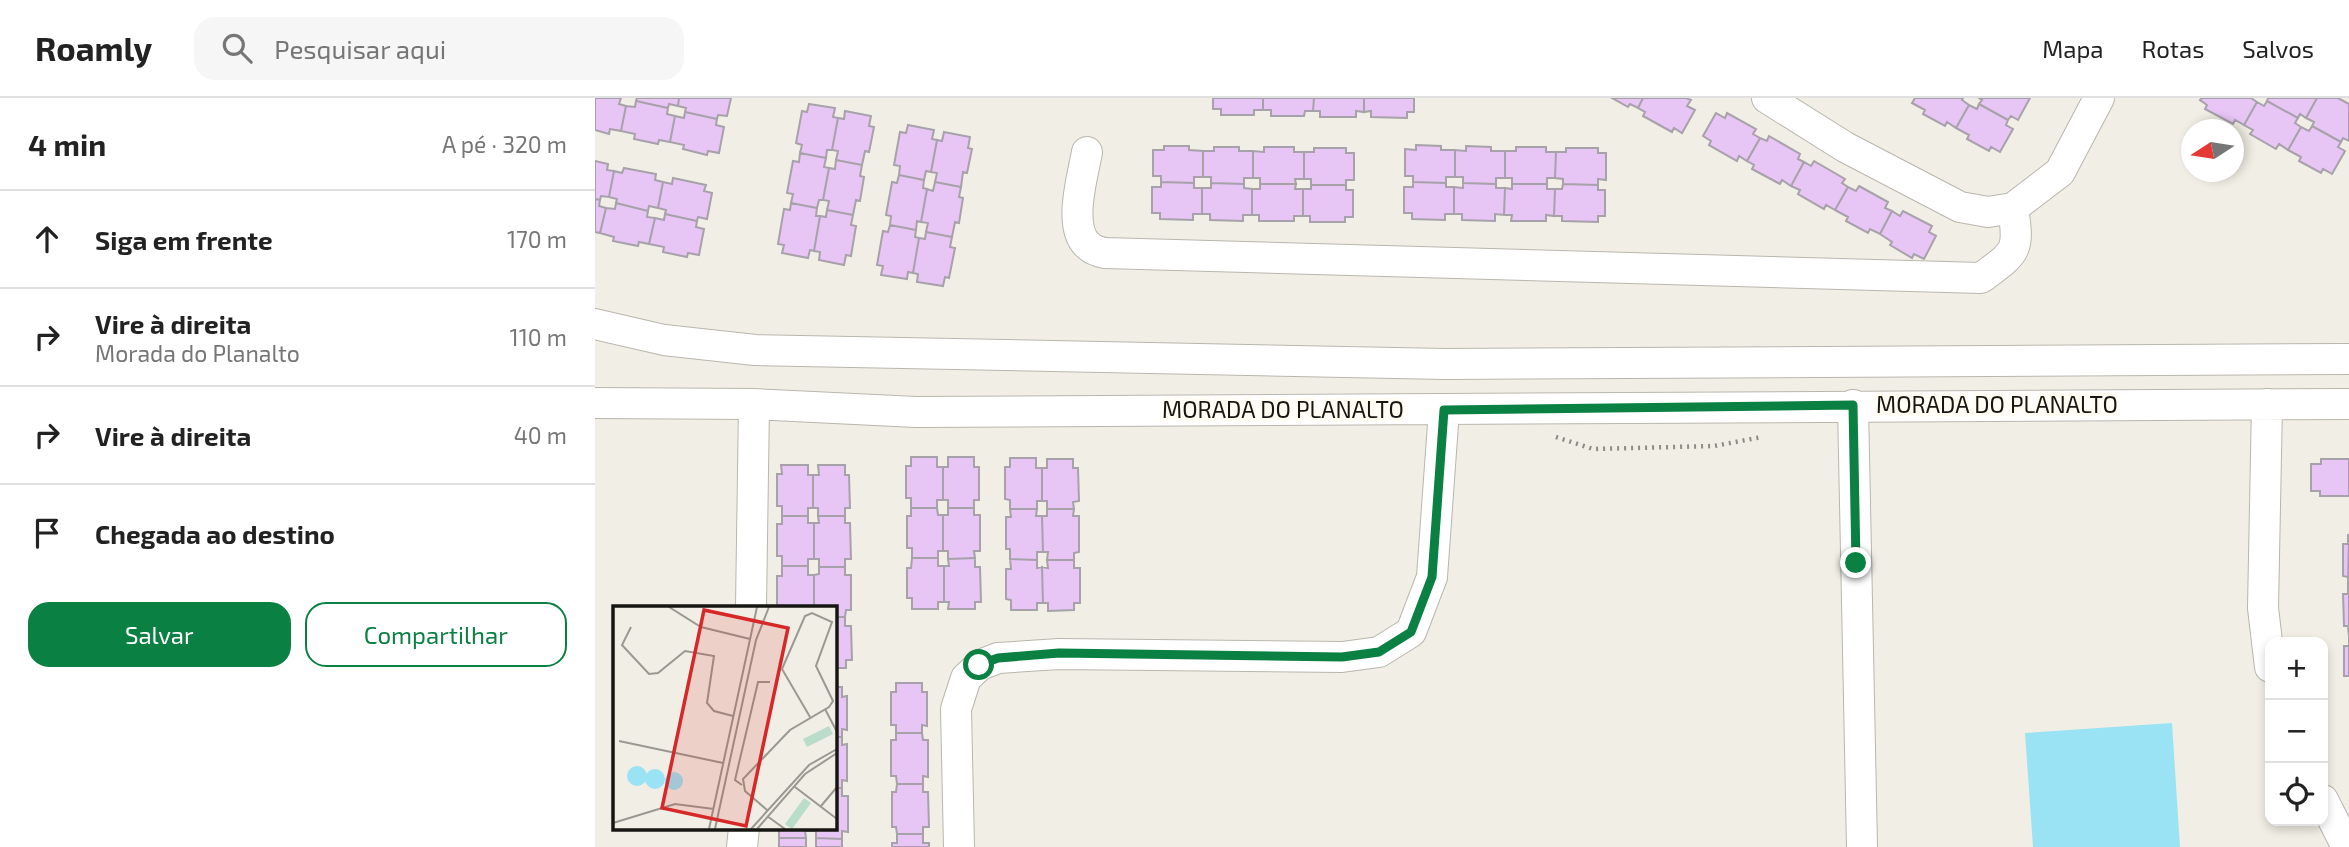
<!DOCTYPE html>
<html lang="pt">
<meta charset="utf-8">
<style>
body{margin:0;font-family:"Exo 2",sans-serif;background:#f6f6f6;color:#222}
.controls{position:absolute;right:21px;bottom:21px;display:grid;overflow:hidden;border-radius:14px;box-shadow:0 4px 10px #0003}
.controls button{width:63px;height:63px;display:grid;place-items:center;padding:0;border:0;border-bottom:2px solid #e0e0e0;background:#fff;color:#222;font:35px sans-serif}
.compass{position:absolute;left:1586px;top:21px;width:63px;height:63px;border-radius:50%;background:#fff;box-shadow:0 4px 10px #0003;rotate:258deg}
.stop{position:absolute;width:21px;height:21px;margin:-16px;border:5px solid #0b8043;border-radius:50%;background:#fff}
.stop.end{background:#0b8043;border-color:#fff;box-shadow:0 2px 7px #0008}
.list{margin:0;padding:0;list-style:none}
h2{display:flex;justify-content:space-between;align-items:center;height:91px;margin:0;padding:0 28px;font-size:30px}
h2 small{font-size:23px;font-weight:400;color:#767676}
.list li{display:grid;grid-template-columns:46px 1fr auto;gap:21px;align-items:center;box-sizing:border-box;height:98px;padding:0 28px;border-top:2px solid #e0e0e0}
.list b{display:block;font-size:26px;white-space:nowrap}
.list p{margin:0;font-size:23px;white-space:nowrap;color:#767676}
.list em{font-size:23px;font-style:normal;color:#767676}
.actions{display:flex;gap:14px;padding:21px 28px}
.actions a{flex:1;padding:16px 0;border:2px solid #0b8043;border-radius:21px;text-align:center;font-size:24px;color:#0b8043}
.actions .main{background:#0b8043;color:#fff}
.icon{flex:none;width:38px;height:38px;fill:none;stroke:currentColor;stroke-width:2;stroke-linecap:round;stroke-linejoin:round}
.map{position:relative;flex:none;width:1754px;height:749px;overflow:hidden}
header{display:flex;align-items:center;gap:42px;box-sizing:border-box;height:98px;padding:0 35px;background:#fff;border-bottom:2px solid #e0e0e0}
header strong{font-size:33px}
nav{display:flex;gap:38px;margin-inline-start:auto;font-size:24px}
.search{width:490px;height:63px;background:#f6f6f6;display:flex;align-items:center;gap:18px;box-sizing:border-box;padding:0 24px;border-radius:21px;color:#767676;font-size:26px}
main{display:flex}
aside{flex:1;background:#fff}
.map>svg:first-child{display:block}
.water{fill:#9ae3f4}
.building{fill:#e7c5f5;stroke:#a7a1aa;stroke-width:2}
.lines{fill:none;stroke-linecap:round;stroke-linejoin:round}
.minor-casing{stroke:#b9b6ad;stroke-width:32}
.path{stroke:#8c8b84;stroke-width:4.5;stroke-dasharray:2 5;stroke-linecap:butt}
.minor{stroke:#fff;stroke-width:30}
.route{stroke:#0b8043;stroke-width:9}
.labels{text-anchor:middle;stroke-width:7;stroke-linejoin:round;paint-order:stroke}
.street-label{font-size:23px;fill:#161612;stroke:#fffcf2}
.inset-road{fill:none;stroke:#999891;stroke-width:2}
.view{fill:#d62828;fill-opacity:0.15;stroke:#d62828;stroke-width:3.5}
.inset-edge{fill:none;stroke:#161612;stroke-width:3.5}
</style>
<header>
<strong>Roamly</strong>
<div class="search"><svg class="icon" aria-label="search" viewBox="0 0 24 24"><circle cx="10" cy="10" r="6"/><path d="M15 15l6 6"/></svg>Pesquisar aqui</div>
<nav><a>Mapa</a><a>Rotas</a><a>Salvos</a></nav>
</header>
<main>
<aside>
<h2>4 min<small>A pé · 320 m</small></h2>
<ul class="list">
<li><svg class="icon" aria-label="ahead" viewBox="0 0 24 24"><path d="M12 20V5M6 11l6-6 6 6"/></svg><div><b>Siga em frente</b></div><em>170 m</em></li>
<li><svg class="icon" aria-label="right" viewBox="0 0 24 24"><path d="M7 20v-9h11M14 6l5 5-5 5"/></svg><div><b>Vire à direita</b><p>Morada do Planalto</p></div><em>110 m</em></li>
<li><svg class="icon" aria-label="right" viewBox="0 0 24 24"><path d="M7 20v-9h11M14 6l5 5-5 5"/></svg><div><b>Vire à direita</b></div><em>40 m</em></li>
<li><svg class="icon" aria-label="arrive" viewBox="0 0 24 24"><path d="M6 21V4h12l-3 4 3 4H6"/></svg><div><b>Chegada ao destino</b></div></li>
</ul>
<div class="actions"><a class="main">Salvar</a><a>Compartilhar</a></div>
</aside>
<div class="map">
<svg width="1754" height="749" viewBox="0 0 1754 749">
<rect width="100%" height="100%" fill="#f1efe5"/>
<path class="water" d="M1577,625L1585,749H1438L1430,635Z"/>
<path class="building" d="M0,0H26L24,6L31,8L26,33L15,31L14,36L0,32Z
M42,0H84L83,8L74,6L73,10L41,3Z
M84,0H136L132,18L123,17L122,21L90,14L91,10L83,8Z
M618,0H668V12H659V17H626V11H618Z
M668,0H719L718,13H710L709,18H676V12H668Z
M719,0H769V14L761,13V19H725V13H718Z
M769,0H819V14H812V20L776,19V13L769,14Z
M1017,0H1048L1043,10L1035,6L1033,9Z
M1048,0H1091L1096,2L1092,8L1100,12L1087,35L1079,30L1077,34L1048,18L1050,14L1043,10Z
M1320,0H1368L1367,2L1374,7L1361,30L1352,24L1350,28L1328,16L1330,12L1317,5Z
M1384,0H1435L1423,22L1416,18L1413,22L1384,6L1387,2Z
M1607,0H1656L1662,4L1649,27L1640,22L1638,26L1610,11L1612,7L1605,2Z
M1673,0H1722L1711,20L1705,16L1703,20L1672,3Z
M1722,0H1743L1754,6V43L1748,40L1746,44L1717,28L1719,24L1711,20Z
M41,3L73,10L72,16L80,18L75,44L64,42L63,46L39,41L40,36L26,33L31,8L40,9Z
M1672,3L1703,20L1700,25L1706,29L1693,52L1684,46L1681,51L1655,36L1658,32L1649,27L1662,4L1669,8Z
M214,6L240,10L238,19L243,20L237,52H232L231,60L205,55L207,47L201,45L207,13L212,14Z
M1384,6L1413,22L1411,27L1418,31L1405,54L1396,49L1394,53L1372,41L1374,37L1361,30L1374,7L1382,11Z
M250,13L276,18L274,28L279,29L274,54L270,53L267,67L241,62L243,53L237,52L243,20L249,21Z
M90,14L122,21L121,27L129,29L124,55L113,53L112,57L88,51L89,47L75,44L80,18L89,20Z
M1121,15L1130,20L1132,15L1161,31L1158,36L1165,40L1152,63L1144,58L1142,63L1114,47L1116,43L1108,38Z
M313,27L339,32L337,41L342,42L336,74L331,73L329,82L304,77L305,68L299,67L305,34L311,35Z
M1717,28L1746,44L1743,49L1750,53L1737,76L1728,71L1726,75L1704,63L1706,59L1693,52L1706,29L1714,33Z
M349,34L375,39L373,50L377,51L372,75L368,74L366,89L340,84L342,75L336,74L342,42L347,43Z
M1174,38L1205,56L1203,61L1209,64L1196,88L1187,82L1185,86L1157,71L1159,67L1152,63L1165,40L1172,43Z
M821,47L846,48V52H860V79H851V85L818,84V78H810V51L821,52Z
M569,48H594V52L608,53V79H599V85L566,84V78H558V52H569Z
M871,48L896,49V53H910V80H901V86L868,85V79H860V52L871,53Z
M619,49H644V53H658V80H649V86L616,85V79H608V53H619Z
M669,49H699V54H709V81H700L701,86H665V80H658V53L669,54Z
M921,49H951V54H961L960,80H952V86H917V80H910V53H921Z
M719,50H751V55H759V82H751V87H716V81H709V54H719Z
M971,50H1003V55H1011V82L1003,81V87L968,86V81L960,80L961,54H971Z
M205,55L231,60L229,69L234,70L228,102H224L222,110L196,105L198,96L192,95L198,63L204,64Z
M241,62L267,67L265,78L269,79L265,103L261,102L258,117L232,112L234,103L228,102L234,70L240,71Z
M0,63L13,66L12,72L19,73L14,99L6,98L5,102L0,101Z
M1219,63L1250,81L1247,85L1253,89L1240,112L1231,107L1229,111L1203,96L1205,92L1196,88L1209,64L1216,68Z
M29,70L61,76L60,82L68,84L63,110L54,108L53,113L21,105L22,101L14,99L19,73L27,75Z
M304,77L329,82L328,90L332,91L326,124L322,123L321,132L295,127L296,118L291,117L297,84L302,85Z
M78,80L111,87L109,93L117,95L112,121L103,119L102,123L70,116L71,112L63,110L68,84L77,86Z
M340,84L366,89L364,99L368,100L364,125L360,124L357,139L331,134L333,125L326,124L332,91L338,93Z
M566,84L599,85V90H607V116H598V122L565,121V115H557V89H566Z
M818,84L851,85V89H859V116H850V122L817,121V115H809V89H818Z
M616,85L649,86V90L657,91V117H648V123L615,122V116H607V90H616Z
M868,85L901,86V90H910L909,117L900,116V123L867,122V116H859V89L868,90Z
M665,86H701L700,91H708V118H699V123H664V117H657V91H665Z
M917,86H952V91H960L959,118L951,117V123H916L917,117H909L910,90L917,91Z
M968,86L1003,87V92H1010V118H1003V124L967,123V118H959L960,91H967Z
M716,87H751V92H758V119H750V124H715V118H708V91H716Z
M1264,88L1293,104L1290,110L1297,113L1285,136L1275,131L1273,135L1251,123L1253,119L1240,112L1253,89L1261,93Z
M0,101L5,102L4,108L11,110L5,135L0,134Z
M21,105L53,113L52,119L60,120L54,146L44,144L43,148L18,143L19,139L5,135L11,110L20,111Z
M196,105L222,110L221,118H225L219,153L215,152L213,160L187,155L189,147L183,146L189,111L195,112Z
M232,112L258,117L256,127L261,128L256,158L251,157L249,167L224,162L225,154L219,153L225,118L231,119Z
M1297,113L1305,118L1308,113L1337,128L1334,134L1341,138L1329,161L1319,156L1317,160L1295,147L1297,144L1285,136Z
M70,116L102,123L101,129L109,131L104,157L93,155L92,159L68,154L69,149L54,146L60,120L69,122Z
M295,127L321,132L320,139L324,140L318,175L313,174L312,181L286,177L288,168L282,167L288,133L293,134Z
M331,134L357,139L355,149L360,150L354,180L350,179L348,188L322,184L323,176L318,175L324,140L330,141Z
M316,359H342V369H348V402H342V410H316V400H311V368H316Z
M353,359H379V369H384V402H379V410H353V402H348V369H353Z
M415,360H441V370H447V403H442V411H415V402L410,401V369H415Z
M452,361H478V370H483L484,403L478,404L479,411H452V403H447V370H452Z
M1726,361H1754V398H1725V393H1716V366H1726Z
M186,367H213V377H218V410H213V418H187V408H182V376H187Z
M223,367H250V377H254L255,410H250V418H223V410H218V377H224Z
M316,410H342L343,417H348V453H343V460H317V450H312V418H316Z
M353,410H379V417H385V453H379L380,460L353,461V453H348V417H353Z
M415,411H442L441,418H447L448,454H442V462L415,461V451H411V419H416Z
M452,411H479L478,418H484V454L479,455V462H452L453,454H448L447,418H452Z
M187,418H213V425H219V461H213V468H187V458H182V426H187Z
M223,418H250V425H255L256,461H250V469H224V461H219V425H224Z
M1753,437H1754L1753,488V479L1748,478V446H1753Z
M317,460H343V468H349V504H343V511H317V500H312V470H316Z
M380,460V469H385L386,504H380V511H353L354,504H349V468H354L353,461Z
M415,461L442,462V470L447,469L448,505H442V512H416V502L411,501V471H416Z
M452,462H479V470H485V505H479V512L453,513V505H448L447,469L453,470Z
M187,468H213V477H219V509L182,508V478H187Z
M224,469H250V477H256V512H251L250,519H240V509H219V477L224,476Z
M1753,488H1754V539L1753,528H1749L1748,496H1753Z
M240,519H250V528H256L257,562H251V570H240Z
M1754,539V578H1749V548H1754Z
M301,585H327V594H332V628L327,627V635H301V627H296V594H301Z
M240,589H247V599L252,598V632L247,631V639H240Z
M301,635H327L328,642H333V679L328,678V686H302L301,678H296V642H301Z
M240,639H247V647L252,646V683L247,682V690H240Z
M302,686H328V694H333L334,729H328V736H302L301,729H297V694H301Z
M240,690H247V698H253V734L247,733V741L221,740V733H216V730H240Z
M184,730H216V733H210L211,740H184Z
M302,736H328V745H334V749H297V745H302Z
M184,740H211V749H184Z
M221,740L247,741V749H221Z"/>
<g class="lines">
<defs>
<path id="minor" d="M1172,0L1250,49L1365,109L1393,114L1418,110L1465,74L1504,0
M492,54C488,78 471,132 495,149C498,152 505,154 510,155L1386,180C1421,154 1425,154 1418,110
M0,226L69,242L160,252L850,266L1754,261
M0,305L159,306L321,314L1754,306
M1672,306L1668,510L1675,569
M1258,307L1267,749
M156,509L159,306
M1728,702L1752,749
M147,749L149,730
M364,749L361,611L371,580L385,567L403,560L464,556L747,559L784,554L816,534L837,479L849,312"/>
</defs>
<use href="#minor" class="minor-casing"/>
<path class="path" d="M961,339L998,351L1119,348L1167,339"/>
<use href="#minor" class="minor"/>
</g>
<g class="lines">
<path class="route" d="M384,567L403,560L464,555L747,559L784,554L816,534L837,479L849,312L1258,307L1261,465"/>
</g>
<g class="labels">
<g class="street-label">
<text x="1402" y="315">MORADA DO PLANALTO</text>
<text x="688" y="320">MORADA DO PLANALTO</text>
</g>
</g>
<g transform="translate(18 508)">
<rect width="224" height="224" fill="#f1efe5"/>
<path d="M216,120L220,128L194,141L190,133ZM191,192L198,197L179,223L172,218Z" fill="#b9ddc9"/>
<path d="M14 170a10 10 0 1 1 20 0a10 10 0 1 1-20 0ZM32 173a10 10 0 1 1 20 0a10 10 0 1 1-20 0ZM52 175a9 9 0 1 1 18 0a9 9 0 1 1-18 0Z" fill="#9ae3f4"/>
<path class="inset-road" d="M56,1L88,21L137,33M18,21L9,39L36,68L45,67L72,45L101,50L94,97L101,105L120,110M212,103L224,126M6,135L110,157M129,179L122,174L145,76H157M182,181L224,213M208,200L224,181M154,204L132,185L130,173L177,124L216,101L220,95L203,60L219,16L199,7L192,10L169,63L197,111M154,210L172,223M0,217L62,198L101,203M96,223L144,1M102,223L143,34L156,1M138,223L196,159L224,143M144,223L192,168L224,147"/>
<path class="view" d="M91,4L175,22L133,220L49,202Z"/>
<rect width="224" height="224" class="inset-edge"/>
</g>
</svg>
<div class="controls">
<button>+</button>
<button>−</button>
<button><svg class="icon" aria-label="locate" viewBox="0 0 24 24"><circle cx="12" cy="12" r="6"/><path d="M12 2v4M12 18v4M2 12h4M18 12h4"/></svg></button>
</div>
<svg class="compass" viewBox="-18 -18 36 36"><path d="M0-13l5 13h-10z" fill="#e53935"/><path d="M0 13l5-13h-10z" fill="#767676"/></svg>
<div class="stop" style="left:384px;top:567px"></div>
<div class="stop end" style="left:1261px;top:465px"></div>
</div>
</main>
